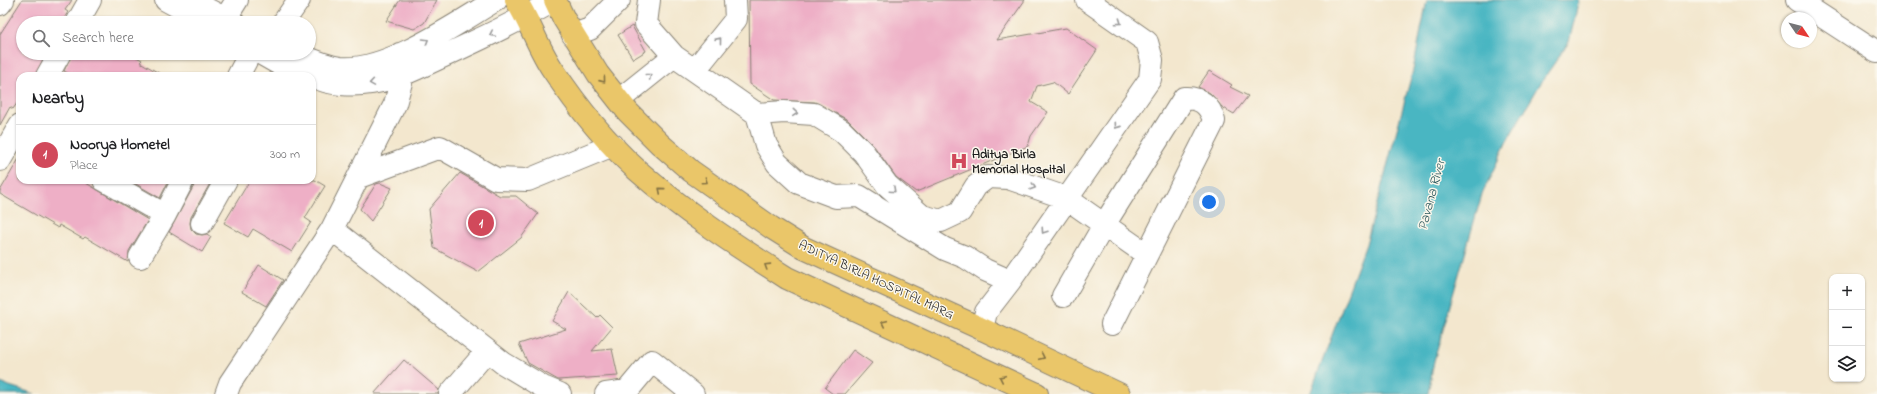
<!DOCTYPE html>
<meta charset="utf-8">
<style>
body{margin:0;font-family:"Indie Flower",sans-serif;background:#f6f6f6;color:#202124}
.controls{position:absolute;right:12px;bottom:12px;display:grid;overflow:hidden;border-radius:8px;box-shadow:0 1px 3px #0004}
.controls button{width:36px;height:36px;display:grid;place-items:center;padding:0;border:0;border-bottom:1px solid #e0e0e0;background:#fff;color:#202124;font:20px sans-serif}
.compass{position:absolute;left:1781px;top:12px;width:36px;height:36px;border-radius:50%;background:#fff;box-shadow:0 1px 3px #0004;rotate:125deg}
.you{position:absolute;left:1209px;top:202px;width:14px;height:14px;margin:-10px;border:3px solid #fff;border-radius:50%;background:#1a73e8;box-shadow:0 0 0 6px #1a73e833}
.badge{display:grid;place-items:center;width:26px;height:26px;border-radius:50%;background:#d1495b;color:#fff;font-size:13px;font-weight:700}
.pin{position:absolute;translate:-50% -50%;border:2px solid #fff;box-shadow:0 1px 4px #0006}
.list{margin:0;padding:0;list-style:none}
h2{display:flex;justify-content:space-between;align-items:center;height:52px;margin:0;padding:0 16px;font-size:17px}
h2 small{font-size:13px;font-weight:400;color:#757577}
.list li{display:grid;grid-template-columns:26px 1fr auto;gap:12px;align-items:center;box-sizing:border-box;height:60px;padding:0 16px;border-top:1px solid #e0e0e0}
.list b{display:block;font-size:15px;white-space:nowrap}
.list p{margin:0;font-size:13px;white-space:nowrap;color:#757577}
.list em{font-size:13px;font-style:normal;color:#757577}
.icon{flex:none;width:22px;height:22px;fill:none;stroke:currentColor;stroke-width:2;stroke-linecap:round;stroke-linejoin:round}
.map{position:relative;flex:none;width:1877px;height:394px;overflow:hidden}
.search{position:absolute;background:#fff;box-shadow:0 1px 3px #0004;left:16px;top:16px;width:300px;height:44px;display:flex;align-items:center;gap:10px;box-sizing:border-box;padding:0 14px;border-radius:22px;color:#757577;font-size:15px}
.panel{position:absolute;background:#fff;box-shadow:0 1px 3px #0004;left:16px;top:72px;width:300px;height:112px;border-radius:12px}
.map>svg:first-child{display:block}
.water{fill:#48b6c2;stroke:#32696f}
.building{fill:#eeafc6}
.lines{fill:none;stroke-linecap:round;stroke-linejoin:round}
.minor-casing{stroke:#888275;stroke-width:24}
.major-casing{stroke:#888275;stroke-width:24}
.minor{stroke:#fff;stroke-width:22}
.major{stroke:#eac669;stroke-width:22}
.oneway{stroke:#999}
.oneway2{stroke:#837142}
.labels{text-anchor:middle;dominant-baseline:central;stroke-width:3;stroke-linejoin:round;paint-order:stroke}
.poi-label{font-size:13px;font-weight:bold;fill:#1c1c1c;stroke:#fbf7ec;text-anchor:start}
.street-label{font-size:13px;fill:#1c1c1c;stroke:#fbf7ec}
.water-label{font-size:14px;font-style:italic;fill:#2e5a5e;stroke:#fbf7ec}
</style>
<div class="map">
<svg width="1877" height="394" viewBox="0 0 1877 394">
<rect width="100%" height="100%" fill="#fbf7ec"/>
<filter id="ink" filterUnits="userSpaceOnUse"><feTurbulence type="fractalNoise" baseFrequency=".025" numOctaves="2"/><feDisplacementMap in="SourceGraphic" scale="8" xChannelSelector="R" yChannelSelector="G"/><feConvolveMatrix kernelMatrix="1 2 1 2 8 2 1 2 1" color-interpolation-filters="sRGB"/></filter>
<filter id="wash" filterUnits="userSpaceOnUse"><feTurbulence type="fractalNoise" baseFrequency=".012" numOctaves="4" result="noise"/><feDisplacementMap in="SourceGraphic" scale="16" xChannelSelector="R" yChannelSelector="G"/><feGaussianBlur stdDeviation="0.9" result="paint"/><feColorMatrix in="noise" values="0 0 0 0 0 0 0 0 0 0 0 0 0 0 0 0 0 1.4 0 .05"/><feComposite in="paint" operator="in"/></filter>
<g filter="url(#wash)">
<rect width="100%" height="100%" fill="#f3e7ce"/>
<path class="water" d="M1427,0H1579L1569,42L1542,81L1508,139L1482,194L1434,361L1428,394H1310L1366,244L1413,70Z
M0,383L35,394H0Z"/>
<g id="blocks">
<path class="building" d="M22,0H72L65,10L68,12L61,23H23V53H46L35,76H20V99L13,109L10,107L0,125V34Z
M400,0H437L424,23L414,29L386,21Z
M749,0H1025L997,40L1066,28L1097,50L1068,94L1053,82L1037,86L1031,102L1048,112L1031,136L1028,146L916,192L896,177L874,146L848,120L815,102L774,100L750,84Z
M632,26L646,51L633,59L618,35Z
M72,53H129L142,60L140,62L164,76H73L64,71Z
M1209,71L1232,85L1230,87L1248,96L1234,114L1222,107L1210,93L1198,87Z
M20,157V180H81L148,220L129,251L128,262L85,237L83,239L59,225L58,228L0,194V191Z
M460,173L500,196H516L538,214L521,238L478,272L434,248L429,209Z
M129,180H164L168,182L160,198Z
M197,180H212L191,217L190,223L191,229L196,234L202,235L207,234L211,237L202,252L169,232Z
M250,180H315L325,186L305,218L311,222L292,252L253,229L248,237L224,223Z
M380,183L392,188L371,221L360,209L376,184Z
M259,265L283,280L266,306L242,292Z
M569,292L597,318L600,315L612,327L592,351L612,349L618,376L558,380L528,363L519,344L566,329L552,321Z
M853,350L872,363L845,394H833L825,388Z
M404,360L439,390L438,394H374Z"/>
</g>
</g>
<g filter="url(#ink)">
<use href="#blocks" fill-opacity="0" stroke="#888275" stroke-width="1"/>
<g class="lines">
<g class="minor-casing">
<path id="minor" d="M166,0L201,19
M189,0L234,23
M649,0L646,24L674,56
M1797,0L1877,52
M0,4L3,0
M225,19L237,0
M77,23L90,0
M283,23L299,0
M573,35L590,29L619,0
M260,53L288,69L311,76
M296,53C310,59 325,66 340,68C386,73 457,23 496,0
M695,70L736,19L735,0
M47,76L60,53
M238,76L250,53
M312,76C329,85 353,86 372,83C398,79 422,66 446,55C483,38 519,21 555,0
M619,100L674,56L757,114L784,112L814,114L842,131L864,153L887,185L922,216L941,221L960,212L976,186L988,177L1008,178L1066,198L1146,254
M757,114L766,145L777,163L799,183L836,197L859,196L945,249L965,257L985,270L1010,281
M0,160L20,125
M359,177L440,147L496,179L528,180L613,145
M104,180L165,215
M202,223L226,180
M332,229L503,363L543,387L560,394
M140,257L165,215L183,180
M1063,296L1104,225L1184,98C1200,97 1210,105 1214,121L1112,324
M982,329L986,312L1010,281L1150,79L1152,60L1147,42L1087,0
M226,394L230,383L332,229L395,104L403,75L400,54
M450,394L487,351
M606,394L627,391L652,361L693,394"/>
</g>
<g class="major-casing">
<path id="major" d="M516,0C530,22 538,48 553,70C577,106 605,141 637,170C683,211 735,245 787,278L1037,394
M555,0L564,19L598,74L628,112L660,144L691,171L772,228L804,248L982,329L1119,394"/>
</g>
<use href="#minor" class="minor"/>
<use href="#major" class="major"/>
</g>
<defs><path id="oneway-chevron" d="M-2-3.5L2.5 0L-2 3.5" fill="none" stroke-width="1.6" stroke-linecap="round" stroke-linejoin="round"/></defs>
<g class="oneway">
<use href="#oneway-chevron" transform="translate(1119 22) rotate(34)"/>
<use href="#oneway-chevron" transform="translate(492 34) rotate(154)"/>
<use href="#oneway-chevron" transform="translate(719 40) rotate(-51)"/>
<use href="#oneway-chevron" transform="translate(426 41) rotate(-31)"/>
<use href="#oneway-chevron" transform="translate(649 76) rotate(-38)"/>
<use href="#oneway-chevron" transform="translate(372 83) rotate(171)"/>
<use href="#oneway-chevron" transform="translate(795 113) rotate(5)"/>
<use href="#oneway-chevron" transform="translate(1117 126) rotate(125)"/>
<use href="#oneway-chevron" transform="translate(1033 187) rotate(19)"/>
<use href="#oneway-chevron" transform="translate(893 190) rotate(43)"/>
<use href="#oneway-chevron" transform="translate(1044 231) rotate(124)"/>
</g>
<g class="oneway2">
<use href="#oneway-chevron" transform="translate(603 80) rotate(51)"/>
<use href="#oneway-chevron" transform="translate(705 181) rotate(35)"/>
<use href="#oneway-chevron" transform="translate(661 190) rotate(-140)"/>
<use href="#oneway-chevron" transform="translate(767 266) rotate(-148)"/>
<use href="#oneway-chevron" transform="translate(884 323) rotate(-155)"/>
<use href="#oneway-chevron" transform="translate(1042 357) rotate(25)"/>
<use href="#oneway-chevron" transform="translate(1002 378) rotate(-155)"/>
</g>
</g>
<defs>
<g id="hospital-bare" transform="scale(1.38)"><path d="M-5-5h3v3.5h4V-5h3V5h-3V1.5h-4V5h-3Z" fill="#d1495b" stroke="#fbf7ec" stroke-width="2.5" paint-order="stroke"/></g>
</defs>
<g fill-rule="evenodd">
<use href="#hospital-bare" x="959" y="161"/>
</g>
<g class="labels">
<g class="poi-label">
<text x="972" y="154">Aditya Birla<tspan x="972" dy="15">Memorial Hospital</tspan></text>
</g>
<g class="street-label">
<text transform="translate(876 280) rotate(25)">ADITYA BIRLA HOSPITAL MARG</text>
</g>
<g class="water-label">
<text transform="translate(1432 195) rotate(-75)">Pavana River</text>
</g>
</g>
</svg>
<div class="controls">
<button>+</button>
<button>−</button>
<button><svg class="icon" aria-label="layers" viewBox="0 0 24 24"><path d="M12 4l9 5-9 5-9-5zM3 14l9 5 9-5"/></svg></button>
</div>
<svg class="compass" viewBox="-18 -18 36 36"><path d="M0-13l5 13h-10z" fill="#e53935"/><path d="M0 13l5-13h-10z" fill="#757577"/></svg>
<div class="you"></div>
<div class="pin badge" style="left:481px;top:223px">1</div>
<div class="search"><svg class="icon" aria-label="search" viewBox="0 0 24 24"><circle cx="10" cy="10" r="6"/><path d="M15 15l6 6"/></svg>Search here</div>
<section class="panel">
<h2>Nearby<small></small></h2>
<ul class="list">
<li><span class="badge">1</span><div><b>Noorya Hometel</b><p>Place</p></div><em>300 m</em></li>
</ul>
</section>
</div>
